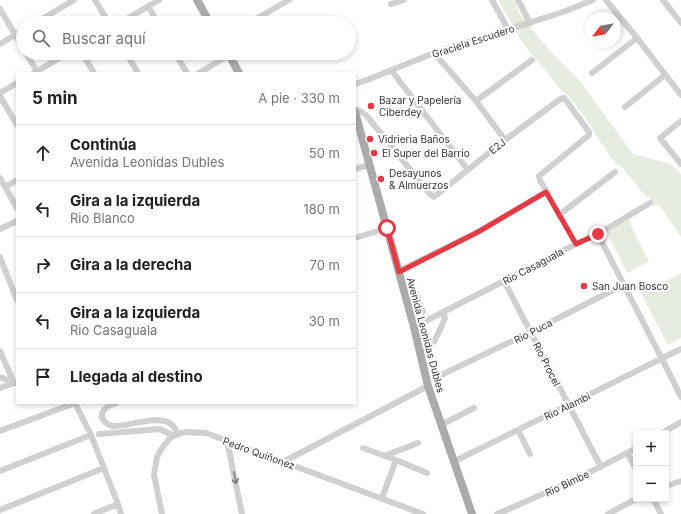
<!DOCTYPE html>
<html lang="es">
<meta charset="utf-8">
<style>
body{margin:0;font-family:Inter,sans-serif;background:#f2f2f2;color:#202124}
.controls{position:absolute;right:12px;bottom:12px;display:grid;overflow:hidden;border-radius:0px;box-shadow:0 2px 6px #0003}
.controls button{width:36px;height:36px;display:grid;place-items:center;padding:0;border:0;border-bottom:1px solid #e0e0e0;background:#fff;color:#202124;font:20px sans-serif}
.compass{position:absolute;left:585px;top:12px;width:36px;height:36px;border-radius:50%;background:#fff;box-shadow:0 2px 6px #0003;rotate:239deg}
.stop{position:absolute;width:12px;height:12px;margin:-9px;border:3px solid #e63946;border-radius:50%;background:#fff}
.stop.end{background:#e63946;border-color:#fff;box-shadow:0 1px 4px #0008}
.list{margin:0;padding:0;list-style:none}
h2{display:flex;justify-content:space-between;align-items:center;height:52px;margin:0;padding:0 16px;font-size:17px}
h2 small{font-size:13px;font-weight:400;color:#757577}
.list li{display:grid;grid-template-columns:26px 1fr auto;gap:12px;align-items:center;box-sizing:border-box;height:56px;padding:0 16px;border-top:1px solid #e0e0e0}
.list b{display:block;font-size:15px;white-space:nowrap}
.list p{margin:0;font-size:13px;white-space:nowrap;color:#757577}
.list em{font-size:13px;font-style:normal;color:#757577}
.icon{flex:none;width:22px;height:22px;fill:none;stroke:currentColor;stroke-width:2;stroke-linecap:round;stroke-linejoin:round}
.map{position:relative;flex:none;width:681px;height:514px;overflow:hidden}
.search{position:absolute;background:#fff;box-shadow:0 2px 6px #0003;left:16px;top:16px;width:340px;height:44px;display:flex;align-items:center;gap:10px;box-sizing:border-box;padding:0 14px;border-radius:22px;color:#757577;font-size:15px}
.panel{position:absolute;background:#fff;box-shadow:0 2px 6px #0003;left:16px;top:72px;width:340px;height:332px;border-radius:0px}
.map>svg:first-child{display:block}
.green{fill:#e6ecdf}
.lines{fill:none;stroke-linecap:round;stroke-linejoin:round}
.minor{stroke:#d0d0d0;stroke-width:6}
.major{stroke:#ababab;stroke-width:8}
.oneway{stroke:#7a7a7a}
.route{stroke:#e63946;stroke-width:5}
.poi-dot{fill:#e63946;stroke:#fff;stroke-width:1.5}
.labels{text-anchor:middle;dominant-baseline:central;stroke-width:4;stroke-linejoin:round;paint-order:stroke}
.street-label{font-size:10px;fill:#333;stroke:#fff}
.poi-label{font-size:10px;fill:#333;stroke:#fff;text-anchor:start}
</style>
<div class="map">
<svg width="681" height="514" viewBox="0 0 681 514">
<rect width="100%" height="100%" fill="#fff"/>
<path class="green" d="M498,0H514L520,15L550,51L579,80L633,154L671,164L681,174V237L659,205L653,206L650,198L644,195L623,168L616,164L597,137L591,126L570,98L561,90L522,42Z
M628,219L649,262L627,273L606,230Z
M681,273V338L668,345L641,293Z"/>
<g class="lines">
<path class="minor" d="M95,0L109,23
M492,0L508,29
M518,0L530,23
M606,0L637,38L681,95
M663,0L681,23
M391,4L404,0
M148,6L158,23
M0,9L23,48
M35,23L74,0
M120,23L159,0
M249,23L289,0
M0,44L23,30
M26,53L38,73
M82,53L94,73
M126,53L138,73
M175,53L187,73
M434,53L476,101L505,140
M391,70L468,170
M34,73L68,53
M199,73L229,55
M592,73L637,38
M355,84L367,80L434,53L563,12L593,0
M0,93L17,83
M0,96L17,125
M476,101L532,60
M625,107L665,75
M355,109L360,111L366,115L430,194L434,197L505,140L559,100L563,98L565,99L589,132V135L539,176L540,180L576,244
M681,121L660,138L681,164
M355,169L369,165
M0,178L17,208
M5,187L17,180
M559,215L615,172
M0,229L17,221
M598,234C625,288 654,342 681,397
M355,238L387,228
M0,257L17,300
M399,271L478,232L546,192
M504,281L601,467
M413,286L418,299
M407,302L418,299L423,312
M414,327L504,281L576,244L598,234L650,203
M0,351L14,383
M420,353C436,345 438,333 445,318L444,315L442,313
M441,375L531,332L623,285
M0,377L15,383
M0,388L14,383
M75,403L91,435L118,504L121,514
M116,403C108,405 96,413 105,422C107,424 110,426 113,426C128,427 158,414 171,424C174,426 176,430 178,434
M441,425L474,408
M518,430L530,454
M0,431L75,403
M662,433L681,422
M99,434L160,429L174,436
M227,441L242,514
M363,448L396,460L382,498
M627,453L636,469
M384,456L418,443
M396,460L427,473
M283,462L428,386
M453,462L681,349
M0,471L91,435
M666,486L681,481
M653,499L661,514
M0,510L104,468
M94,514L118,504
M162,514L154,475L157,457L162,448L170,438L174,436L184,432L206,433L423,514
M497,514C544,494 591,473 636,448
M608,514L636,499"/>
<path class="major" d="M197,0L210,23
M228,53L239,73
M355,112L414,327L428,386L472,514"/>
</g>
<defs><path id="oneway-shaft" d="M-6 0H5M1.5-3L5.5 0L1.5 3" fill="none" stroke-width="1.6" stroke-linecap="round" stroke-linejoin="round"/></defs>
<use class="oneway" href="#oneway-shaft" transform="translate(235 478) rotate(79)"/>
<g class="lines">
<path class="route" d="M387,228L399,272L478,232L546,192L576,244L598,234"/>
</g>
<g class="poi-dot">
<circle cx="371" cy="106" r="4"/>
<circle cx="370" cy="139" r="4"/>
<circle cx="374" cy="153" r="4"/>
<circle cx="381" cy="179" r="4"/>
<circle cx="584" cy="286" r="4"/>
</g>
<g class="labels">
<g class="street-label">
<text transform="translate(473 41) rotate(-18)">Graciela Escudero</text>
<text transform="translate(497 146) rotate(-38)">E2J</text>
<text transform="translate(533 266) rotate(-28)">Rio Casaguala</text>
<text transform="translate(533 331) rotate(-27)">Rio Puca</text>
<text transform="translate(426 335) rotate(75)">Avenida Leonidas Dubles</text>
<text transform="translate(547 364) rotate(63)">Rio Procel</text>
<text transform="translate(567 406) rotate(-26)">Rio Alambi</text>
<text transform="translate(259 453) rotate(20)">Pedro Quiñonez</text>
<text transform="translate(567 483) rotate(-25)">Rio Bimbe</text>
</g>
<g class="poi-label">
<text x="379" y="100">Bazar y Papelería<tspan x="379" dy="12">Ciberdey</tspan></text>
<text x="378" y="139">Vidrieria Baños</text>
<text x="382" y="153">El Super del Barrio</text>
<text x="389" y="173">Desayunos<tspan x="389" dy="12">&amp; Almuerzos</tspan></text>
<text x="592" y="286">San Juan Bosco</text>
</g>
</g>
</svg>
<div class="controls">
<button>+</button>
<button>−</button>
</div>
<svg class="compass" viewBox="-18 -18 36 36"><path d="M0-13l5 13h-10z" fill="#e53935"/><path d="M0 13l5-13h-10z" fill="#757577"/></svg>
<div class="stop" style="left:387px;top:228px"></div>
<div class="stop end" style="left:598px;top:234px"></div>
<div class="search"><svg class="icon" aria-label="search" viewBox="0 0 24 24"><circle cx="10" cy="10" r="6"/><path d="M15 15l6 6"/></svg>Buscar aquí</div>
<section class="panel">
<h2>5 min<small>A pie · 330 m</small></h2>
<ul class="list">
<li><svg class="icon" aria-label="ahead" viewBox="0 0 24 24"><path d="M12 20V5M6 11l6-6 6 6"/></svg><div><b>Continúa</b><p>Avenida Leonidas Dubles</p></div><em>50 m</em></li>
<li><svg class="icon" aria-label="left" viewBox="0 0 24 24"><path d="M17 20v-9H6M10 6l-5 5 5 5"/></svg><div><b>Gira a la izquierda</b><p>Rio Blanco</p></div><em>180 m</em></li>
<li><svg class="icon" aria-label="right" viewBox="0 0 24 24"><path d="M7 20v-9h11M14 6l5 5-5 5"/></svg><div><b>Gira a la derecha</b></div><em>70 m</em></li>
<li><svg class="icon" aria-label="left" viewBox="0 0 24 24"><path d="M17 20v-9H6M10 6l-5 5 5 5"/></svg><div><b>Gira a la izquierda</b><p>Rio Casaguala</p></div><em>30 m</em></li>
<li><svg class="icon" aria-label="arrive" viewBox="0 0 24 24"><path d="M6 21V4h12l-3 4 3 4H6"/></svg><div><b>Llegada al destino</b></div></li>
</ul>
</section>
</div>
